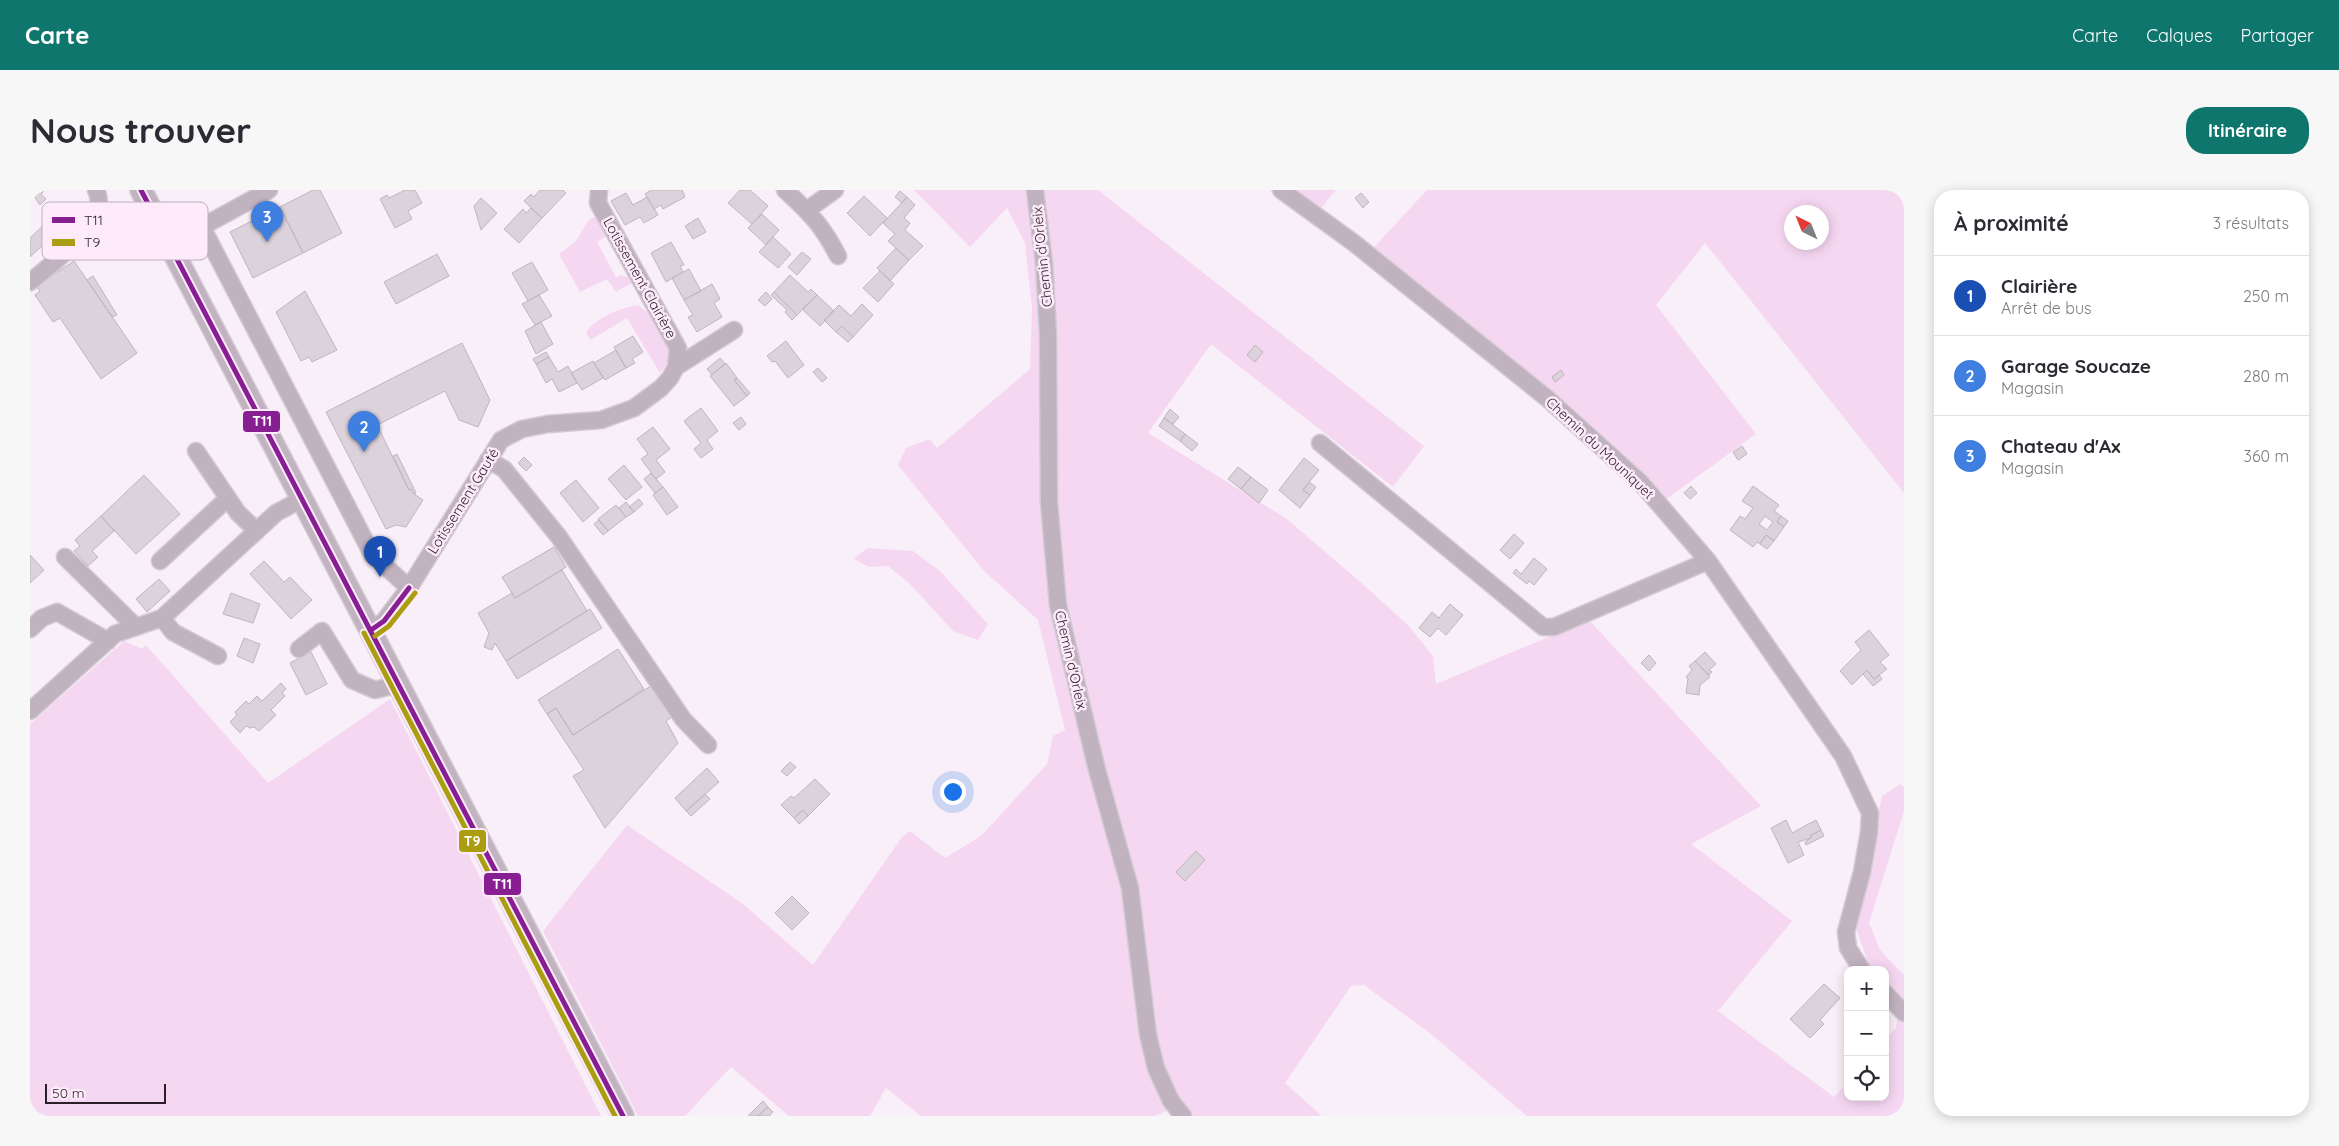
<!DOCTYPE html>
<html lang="fr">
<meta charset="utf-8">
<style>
body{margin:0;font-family:Quicksand,sans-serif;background:#f7f7f7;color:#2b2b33}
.controls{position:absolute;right:15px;bottom:15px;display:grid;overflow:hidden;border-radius:10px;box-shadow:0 2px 12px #0003}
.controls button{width:45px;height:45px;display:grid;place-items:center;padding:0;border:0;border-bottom:1px solid #e1e1e2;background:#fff;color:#2b2b33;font:25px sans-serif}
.compass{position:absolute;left:1754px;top:15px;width:45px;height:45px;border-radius:50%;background:#fff;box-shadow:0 2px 12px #0003;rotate:317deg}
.scale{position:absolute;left:15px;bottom:12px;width:121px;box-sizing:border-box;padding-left:5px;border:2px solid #2a1f29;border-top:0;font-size:14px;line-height:18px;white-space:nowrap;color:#2a1f29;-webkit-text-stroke:4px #fdebfb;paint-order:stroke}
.you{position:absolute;left:922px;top:601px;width:18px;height:18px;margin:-12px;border:4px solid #fff;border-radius:50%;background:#1a73e8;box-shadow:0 0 0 8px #1a73e833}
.badge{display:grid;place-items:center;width:32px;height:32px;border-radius:50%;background:#0f766e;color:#fff;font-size:16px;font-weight:700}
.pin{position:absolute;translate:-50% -41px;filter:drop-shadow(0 1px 2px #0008)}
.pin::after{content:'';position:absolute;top:26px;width:18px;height:15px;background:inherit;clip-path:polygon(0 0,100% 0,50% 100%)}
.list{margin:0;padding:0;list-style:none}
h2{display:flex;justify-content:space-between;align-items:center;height:65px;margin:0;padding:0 20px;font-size:21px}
h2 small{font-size:16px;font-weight:400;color:#7c7c81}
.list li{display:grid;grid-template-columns:32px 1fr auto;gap:15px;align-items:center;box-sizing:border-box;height:80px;padding:0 20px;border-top:1px solid #e1e1e2}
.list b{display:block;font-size:19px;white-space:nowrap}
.list p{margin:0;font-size:16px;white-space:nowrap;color:#7c7c81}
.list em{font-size:16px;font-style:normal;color:#7c7c81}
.icon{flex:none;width:28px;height:28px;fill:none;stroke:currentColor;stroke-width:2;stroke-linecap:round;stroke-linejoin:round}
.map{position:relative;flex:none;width:1874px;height:926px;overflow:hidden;border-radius:20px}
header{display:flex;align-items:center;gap:30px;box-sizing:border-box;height:70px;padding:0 25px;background:#0f766e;color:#fff}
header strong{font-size:24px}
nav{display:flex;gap:28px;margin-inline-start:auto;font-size:18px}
.intro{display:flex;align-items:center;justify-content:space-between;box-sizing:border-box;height:120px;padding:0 30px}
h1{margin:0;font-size:35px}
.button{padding:12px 22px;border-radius:20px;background:#0f766e;color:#fff;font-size:18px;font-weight:700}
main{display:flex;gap:30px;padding:0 30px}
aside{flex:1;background:#fff;border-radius:20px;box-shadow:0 2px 12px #0003}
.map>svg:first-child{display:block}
.green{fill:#f6d7f2;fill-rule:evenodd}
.building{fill:#dcd2db;stroke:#bfb5be;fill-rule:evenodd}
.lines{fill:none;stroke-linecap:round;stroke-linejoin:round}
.minor-casing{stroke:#d3cad2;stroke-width:19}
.major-casing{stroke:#d3cad2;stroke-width:24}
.minor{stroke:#c0b2bf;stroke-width:16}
.major{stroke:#c2b3c1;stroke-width:21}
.bus-1-casing{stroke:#fdebfb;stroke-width:9}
.bus-2-casing{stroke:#fdebfb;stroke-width:9}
.bus-1{stroke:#871e91;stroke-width:5}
.bus-2{stroke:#aa9e10;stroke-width:5}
.labels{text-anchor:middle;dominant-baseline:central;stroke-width:5;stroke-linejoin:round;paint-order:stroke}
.street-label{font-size:14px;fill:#2a1f29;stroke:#fdebfb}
.key{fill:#fdebfb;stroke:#beaebc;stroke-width:1}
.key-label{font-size:14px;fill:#2a1f29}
.line-badge{stroke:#fdebfb;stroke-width:2}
.badge-label{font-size:14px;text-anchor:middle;font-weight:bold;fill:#fff}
</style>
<header>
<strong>Carte</strong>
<nav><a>Carte</a><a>Calques</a><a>Partager</a></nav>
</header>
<div class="intro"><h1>Nous trouver</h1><a class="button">Itinéraire</a></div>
<main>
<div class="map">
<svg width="1874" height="926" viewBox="0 0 1874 926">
<rect width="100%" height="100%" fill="#f9eff8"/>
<path class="green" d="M884,0H1068L1394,256L1363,297L1181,154L1118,243L1257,329L1328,390L1378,435L1403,466L1406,494L1559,430L1731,616L1661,654L1762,731L1688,821L1804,907L1818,892V907H1855V850L1866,838L1869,814L1855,795V780H1843L1838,772L1824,733L1852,606L1870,594L1874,597V621L1839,733L1850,760L1874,785V926H1497L1401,844L1334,795L1321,796L1255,893L1291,925L1289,926H1142L1138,920L1125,926H891L856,898L840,926H759L701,877L655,926H608L513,741L597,635L713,714L783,775L872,647L880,641L915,668L951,646L1017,574L1023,546L1035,540L1008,430L953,380L868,275L876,258L900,249L907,258L1000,179L1002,119L995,53L977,18L940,57Z
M1239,0H1306L1280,31Z
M1397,0H1874V303L1675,53L1626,115L1726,244L1624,318L1548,241L1333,69ZM1762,22H1792V52H1762Z
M565,26L577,46L567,52L586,87L591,85L599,88L602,93L586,102L577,89L550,102L529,64L546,51L558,31Z
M608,115C618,120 641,152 639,165C639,171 634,178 630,183L597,128L560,150L556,142C567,127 590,118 608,115Z
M837,358L883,361L910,381L958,434L948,450L923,441L879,393L858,376L839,377L824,369Z
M94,451L112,459L116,455L238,593L360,509L571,926H0V534Z"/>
<path class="building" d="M0,0H15L11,4L16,9L10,15Z
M283,0H290L312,43L273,63L250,17Z
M375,0H385L392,13L378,21L382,29L365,38L350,9L357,5L359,8Z
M510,0H533L536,3L512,28L494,11L501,4L504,7Z
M621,0H652L655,7L633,19L631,15L624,19L615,4Z
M710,0H720L738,16L722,34L698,13Z
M870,1L877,7L872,13L865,7Z
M596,3L603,15L617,7L628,25L614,33L610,27L595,35L581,11Z
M1331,3L1339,12L1333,18L1325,8Z
M834,6L857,28L840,46L817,23Z
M877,7L885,15L874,28L880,33L875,40L893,56L879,70L858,51L865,44L853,33Z
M451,8L467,23L451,40L444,16Z
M250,17L273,63L223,88L200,42Z
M501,18L512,28L489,53L474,39L493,19L496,23Z
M732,24L749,40L736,55L718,38Z
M668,28L676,42L663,49L655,36Z
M16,33L26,43L0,67V48Z
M743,47L761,64L748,78L729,62Z
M641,52L654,75L650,76L653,82L636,92L621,63Z
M866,58L879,70L860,91L847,78Z
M772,62L781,69L767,85L758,77Z
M407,64L419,86L366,114L354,92Z
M44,71L107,163L71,189L30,128L23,132L5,105L10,101L6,96Z
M502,72L518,100L498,111L482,83Z
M659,79L671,101L654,110L642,88Z
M850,81L864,94L848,112L833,98Z
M760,85L778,102L781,99L787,105L767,125L744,102Z
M63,86L87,125L82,127L57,90Z
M682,94L690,109L684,113L692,127L667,142L658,127L663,125L654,110Z
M275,101L307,160L282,172L279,167L271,171L246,122Z
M736,102L742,109L735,116L728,110Z
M744,102L767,125L762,130L755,122L757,120L741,105Z
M509,105L522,126L505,135L492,114Z
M787,105L804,121L790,136L772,119Z
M832,114L843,125L823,147L812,136L806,142L794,130L809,115L821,126Z
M511,132L523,154L506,164L495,141Z
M812,136L823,147L818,152L806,142Z
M603,146L613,162L602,169L605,173L596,178L584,157Z
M756,151L774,175L758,188L745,171L742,172L737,166Z
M432,153L460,210L448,237L429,230L415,201L347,235L379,300L381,299L384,304L393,310L376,337L366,335L356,339L296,222Z
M1225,155L1233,162L1225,172L1217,165Z
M586,160L596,178L575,190L564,173Z
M516,162L519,167L506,174L503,169Z
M519,167L528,182L538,176L547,193L529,202L522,189L516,193L506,174Z
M690,168L695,174L682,185L677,179Z
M563,171L573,188L552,200L541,183Z
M696,173L707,188L704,190L717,206L704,216L680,186Z
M788,178L797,188L792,192L783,182Z
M1531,180L1534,185L1525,192L1522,187Z
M707,188L720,203L717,206L704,190Z
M671,218L688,241L677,250L683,259L671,268L664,259L671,253L654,231Z
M1140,219L1149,227L1143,234L1134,228Z
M711,227L716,234L709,240L703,233Z
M1134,228L1155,244L1150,251L1129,236Z
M623,237L640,259L626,270L635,282L626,289L611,269L618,264L607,249Z
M1155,244L1168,254L1162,261L1150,251Z
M1712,256L1717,264L1708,270L1703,262Z
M367,264L386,303L384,304L381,299L379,300L363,266Z
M494,267L502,275L496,281L488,273Z
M1274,268L1289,280L1273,300L1280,305L1270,318L1249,300Z
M594,275L612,297L596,310L578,289Z
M1208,277L1221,287L1211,299L1198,289Z
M621,283L633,297L625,303L614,289Z
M114,285L150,324L106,364L71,326Z
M1221,287L1238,300L1229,313L1211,299Z
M546,290L569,318L553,332L530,303Z
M1279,292L1286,297L1280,305L1273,300Z
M1661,296L1667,303L1660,309L1654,303Z
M1723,296L1749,315L1744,321L1751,326L1747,332L1754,337L1744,351L1736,345L1730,354L1727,352L1723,357L1700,340L1710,326L1715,329L1723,318L1712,311ZM1735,326L1743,332L1737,340L1729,334Z
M633,297L648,317L637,325L623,305Z
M609,309L613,314L604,322L599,317Z
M596,312L604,322L596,327L589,318Z
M586,315L596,327L578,341L568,329Z
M71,326L84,341L62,361L68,367L58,376L44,361L50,356L45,350Z
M1751,326L1758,331L1754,337L1747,332Z
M569,330L578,341L573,345L564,334Z
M1484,344L1494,353L1480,369L1470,360Z
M1736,345L1744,351L1737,359L1730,354Z
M524,357L536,377L485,408L472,387Z
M0,365L14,380L0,393Z
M1504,368L1517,379L1504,395L1499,391L1497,394L1483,383L1486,379L1491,384Z
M234,371L254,392L260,387L282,410L261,429L220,384Z
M532,380L557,421L476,471L465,453L462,460L454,457L459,443L448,423L482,403L485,408Z
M129,389L140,401L117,422L106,409Z
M201,403L230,414L223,433L193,424Z
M1420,414L1433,425L1416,445L1408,438L1400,447L1389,438L1402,422L1409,428Z
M560,419L572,438L487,489L476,471Z
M1839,440L1859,465L1850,472L1857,479L1844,489L1837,480L1822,495L1810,481L1831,460L1825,452Z
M214,448L230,454L223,473L207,466Z
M588,459L614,499L543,545L526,518L517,524L508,510Z
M281,462L297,494L276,505L260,473Z
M1675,462L1686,474L1679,480L1682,482L1679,485L1665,471Z
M1619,465L1626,473L1619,481L1611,473Z
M1665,471L1680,487L1670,495L1669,505L1656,503L1658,489L1656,487L1662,480L1659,476Z
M1837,480L1844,489L1849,485L1852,489L1843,496L1833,484Z
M251,493L256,499L252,503L255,506L241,520L246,525L229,541L224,537L220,538L216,536L210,543L200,532L207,525L205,522L216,511L219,514L227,506L232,511Z
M624,494L642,527L636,531L648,553L575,638L543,586L554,580L517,524L526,518L543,545Z
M760,572L766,577L757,586L751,581Z
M677,578L689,592L656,621L645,608Z
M785,589L800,604L778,626L773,620L764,628L751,615L761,606L764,608Z
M675,604L680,609L661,626L656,621Z
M773,620L778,626L769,634L764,628Z
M1756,630L1762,643L1786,630L1791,640L1780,646L1781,648L1768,652L1774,665L1758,673L1741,638Z
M1791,640L1794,646L1776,655L1775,652L1781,648L1780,646Z
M1166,661L1175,670L1155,691L1146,682Z
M762,706L779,723L762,740L745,723Z
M1794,794L1810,808L1790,830L1794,834L1780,848L1760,829Z
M733,911L738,917L728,926H718Z
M738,917L743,922L739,926H728Z"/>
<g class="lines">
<g class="minor-casing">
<path id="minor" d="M569,0L568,13L648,158L646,177
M755,0C780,23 792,35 808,66
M1005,0L1014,73L1018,143L1019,312L1028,415L1066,576L1100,698L1118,845L1126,878L1141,911L1153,926
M1251,0L1324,53L1518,209L1610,292L1678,371L1813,566L1840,623L1839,642L1832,682L1816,742L1818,758L1832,780
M777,20L805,0
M172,37L342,364L379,398
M139,55L239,0
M0,92C21,74 82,32 66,0
M1290,253L1513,437H1524L1678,371
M166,261L208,323L227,341
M458,270L474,279L529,347L653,529L678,555
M35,367L106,437
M130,371L198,308
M132,428L143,442L188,466
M0,439L12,428L27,422L78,451
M341,440L354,431L379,398L471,250L492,239L518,234L571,230L604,218L631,198L640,188L646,177L704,140
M269,459L292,441L322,490L345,500L370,494
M0,521L85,444L132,428L246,323L272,309
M1855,803L1874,823"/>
</g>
<g class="major-casing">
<path id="major" d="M111,0L593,926"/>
</g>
<use href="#minor" class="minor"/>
<use href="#major" class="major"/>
<g class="bus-1-casing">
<path id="bus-1" d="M111,0L593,926
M341,440L354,431L379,398"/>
</g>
<g class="bus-2-casing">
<path id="bus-2" d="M334,443L585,926
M345,446L359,436L385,403"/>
</g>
<use href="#bus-1" class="bus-1"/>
<use href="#bus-2" class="bus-2"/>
</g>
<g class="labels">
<g class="street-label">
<text transform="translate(1012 67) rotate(-96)">Chemin d'Orleix</text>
<text transform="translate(610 88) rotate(61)">Lotissement Clairière</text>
<text transform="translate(1570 258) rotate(43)">Chemin du Mouniquet</text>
<text transform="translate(433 311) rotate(-58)">Lotissement Gauté</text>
<text transform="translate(1041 470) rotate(77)">Chemin d'Orleix</text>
</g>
</g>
<rect x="12" y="12" width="166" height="58" rx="8" class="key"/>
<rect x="22" y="27" width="23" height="6" fill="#871e91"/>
<rect x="22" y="49" width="23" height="7" fill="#aa9e10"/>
<g class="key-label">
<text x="54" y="35">T11</text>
<text x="54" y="57">T9</text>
</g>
<g class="line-badge">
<rect x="212" y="220" width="39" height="23" rx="5" fill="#871e91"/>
<rect x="428" y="639" width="29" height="24" rx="5" fill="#aa9e10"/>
<rect x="453" y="682" width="39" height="24" rx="5" fill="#871e91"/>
</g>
<g class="badge-label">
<text x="232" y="236">T11</text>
<text x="442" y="656">T9</text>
<text x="472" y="699">T11</text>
</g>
</svg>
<div class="controls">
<button>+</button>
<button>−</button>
<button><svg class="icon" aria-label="locate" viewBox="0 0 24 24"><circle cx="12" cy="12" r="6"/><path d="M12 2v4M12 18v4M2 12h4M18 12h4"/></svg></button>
</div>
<svg class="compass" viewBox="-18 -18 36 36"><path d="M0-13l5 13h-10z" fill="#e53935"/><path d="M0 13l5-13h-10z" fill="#7c7c81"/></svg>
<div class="scale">50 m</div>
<div class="you"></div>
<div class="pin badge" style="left:350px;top:387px;background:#1a4fb4">1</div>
<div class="pin badge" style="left:334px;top:262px;background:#3f7fe0">2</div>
<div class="pin badge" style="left:237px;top:52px;background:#3f7fe0">3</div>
</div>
<aside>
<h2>À proximité<small>3 résultats</small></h2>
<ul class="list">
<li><span class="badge" style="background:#1a4fb4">1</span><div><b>Clairière</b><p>Arrêt de bus</p></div><em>250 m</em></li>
<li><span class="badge" style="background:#3f7fe0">2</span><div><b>Garage Soucaze</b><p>Magasin</p></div><em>280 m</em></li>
<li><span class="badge" style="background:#3f7fe0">3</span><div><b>Chateau d'Ax</b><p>Magasin</p></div><em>360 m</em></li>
</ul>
</aside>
</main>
